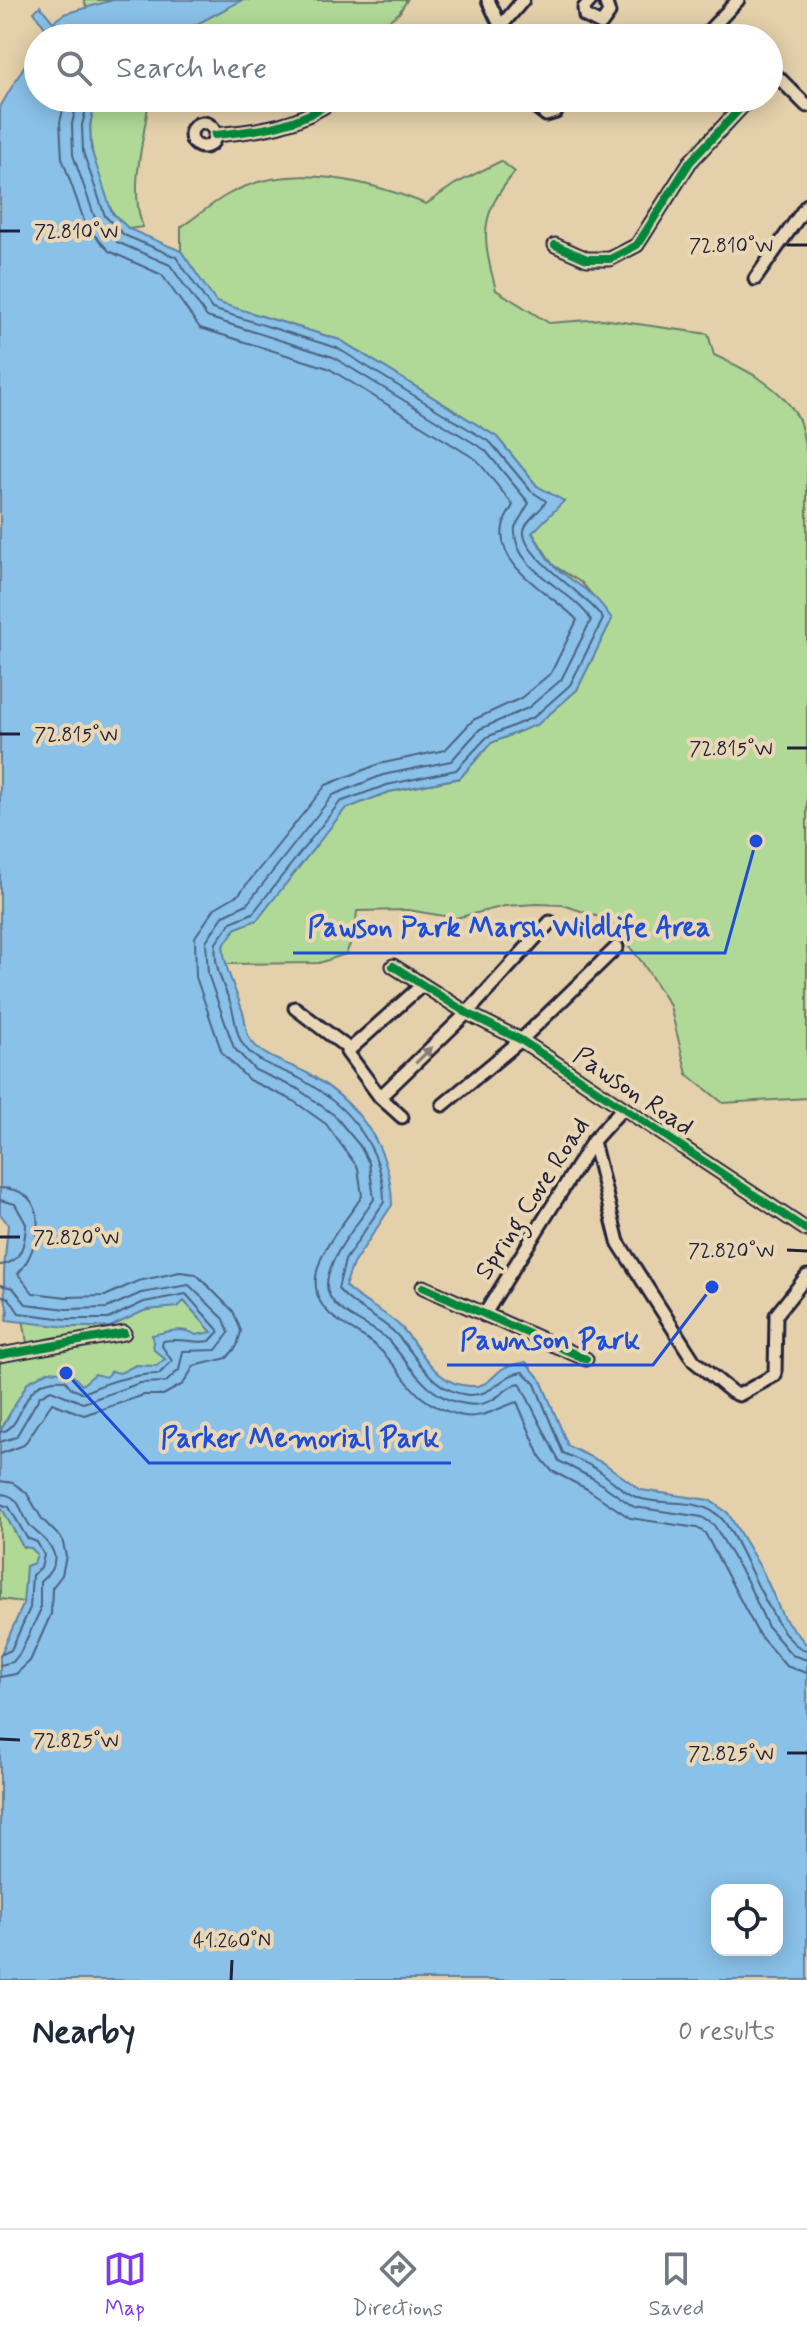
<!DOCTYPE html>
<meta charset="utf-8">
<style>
body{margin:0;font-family:Mynerve,sans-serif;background:#f6f6f7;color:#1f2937}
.controls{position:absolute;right:24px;bottom:24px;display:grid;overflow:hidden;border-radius:16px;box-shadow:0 4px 20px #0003}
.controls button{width:72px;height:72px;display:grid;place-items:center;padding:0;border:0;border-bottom:2px solid #e0e1e3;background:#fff;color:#1f2937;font:40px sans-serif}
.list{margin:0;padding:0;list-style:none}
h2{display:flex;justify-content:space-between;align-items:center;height:104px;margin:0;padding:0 32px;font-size:34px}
h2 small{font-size:26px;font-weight:400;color:#747a83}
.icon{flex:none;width:44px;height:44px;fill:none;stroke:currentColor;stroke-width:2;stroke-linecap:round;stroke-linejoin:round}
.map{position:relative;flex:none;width:807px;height:1980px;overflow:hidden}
.search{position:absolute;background:#fff;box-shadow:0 4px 20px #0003;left:24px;right:24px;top:24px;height:88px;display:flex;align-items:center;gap:20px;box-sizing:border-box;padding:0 28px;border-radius:44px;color:#747a83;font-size:30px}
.sheet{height:248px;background:#fff}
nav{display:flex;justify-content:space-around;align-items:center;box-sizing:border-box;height:112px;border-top:2px solid #e0e1e3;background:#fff;font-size:22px;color:#747a83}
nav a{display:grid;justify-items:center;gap:4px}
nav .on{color:#7c3aed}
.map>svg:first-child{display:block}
.green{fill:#b0d997;stroke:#697e69;stroke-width:2}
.water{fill:#8ac1e8;stroke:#6081a3;stroke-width:2;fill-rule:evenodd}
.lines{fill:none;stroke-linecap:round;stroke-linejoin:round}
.shore{stroke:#4c6280;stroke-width:2}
.minor-casing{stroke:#22223b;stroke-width:17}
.minor{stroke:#e9d7b5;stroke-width:11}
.cycleway-casing{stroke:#e9d7b5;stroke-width:13}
.cycleway{stroke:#00873e;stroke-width:8}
.oneway{fill:#867c78}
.ticks{fill:none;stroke:#22223b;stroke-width:3}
.labels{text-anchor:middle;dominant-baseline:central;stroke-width:8;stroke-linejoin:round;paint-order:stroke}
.street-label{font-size:26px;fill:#22223b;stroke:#e9d7b5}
.ticks-label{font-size:20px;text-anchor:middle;fill:#22223b;stroke:#e9d7b5;stroke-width:8;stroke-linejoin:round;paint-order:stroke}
.leader{fill:none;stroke:#1d4ed8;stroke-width:3}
.callout-dot{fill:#1d4ed8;stroke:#e9d7b5;stroke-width:3}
.callout-label{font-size:28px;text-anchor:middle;font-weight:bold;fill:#1d4ed8;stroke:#e9d7b5;stroke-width:8;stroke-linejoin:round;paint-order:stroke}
</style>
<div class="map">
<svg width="807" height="1980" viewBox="0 0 807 1980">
<rect width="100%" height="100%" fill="#e4d0ab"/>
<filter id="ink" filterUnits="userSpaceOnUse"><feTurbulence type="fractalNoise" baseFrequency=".0125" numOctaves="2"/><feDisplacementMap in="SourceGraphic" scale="16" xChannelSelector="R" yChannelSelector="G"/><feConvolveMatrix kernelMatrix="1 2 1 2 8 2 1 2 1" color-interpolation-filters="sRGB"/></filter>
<g filter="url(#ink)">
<path class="green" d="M84,0H407L399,13L364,38H97Z
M102,98H149C145,138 128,188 143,227L129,229C123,223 116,218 112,211C98,188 77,117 102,98Z
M501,161L515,172C478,216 482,237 496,290L549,323L602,319L708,334L714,355C745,369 781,386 798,418C803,428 804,444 807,455V1098L723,1103L687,1074L670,1006L642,962L608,920L563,905L537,904L505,906L456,918L408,910L357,911L355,932L346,954L319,963L225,964L223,946L236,928L257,920L345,809L389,792L460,778L491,743L538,724L577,690L612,619L582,583L553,565L532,532L563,501L537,486L497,437L340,340L215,302L181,251V227C196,217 211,204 227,195C287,161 366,180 426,204L455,184Z
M184,1301L213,1333L167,1366L0,1444V1361L61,1350L58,1337L27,1343L22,1312C50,1312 168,1316 184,1301Z
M0,1461L38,1550L31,1603L0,1599Z"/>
<path class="water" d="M113,0H242L171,38H41L46,29L34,12L40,6L53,22L64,14Z
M38,43V98H102L95,103L90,125L91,149L112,213L129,229L181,251L216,302L340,340L497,437L537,486L564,501L532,533C539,543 545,557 554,566C579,588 591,587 612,619L577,690L538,724L491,743L460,778L389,792L345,809L257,920L236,928L223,946C225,972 237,991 244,1016C246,1023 245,1033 250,1039C263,1059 287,1062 307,1073C358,1102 391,1146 392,1205L353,1264L345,1286C362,1303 384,1310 401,1327C421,1348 435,1386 470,1386C487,1387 491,1378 502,1369C508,1365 518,1364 526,1362L541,1380L568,1446L605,1464L641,1490L709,1500L728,1513L763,1572L783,1617L807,1645V1980H0V1656L23,1605L26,1566L34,1563L37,1554L31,1548L23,1547L0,1505V1431L28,1382L49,1371L70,1373L82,1385L95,1374L105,1377L112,1371L120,1373L136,1365L156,1366L165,1359L154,1350L152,1335C167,1332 183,1326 196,1335L212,1332L184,1301L178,1307L146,1310L110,1327H67L6,1320L8,1312C0,1281 6,1255 8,1224L0,1214V107ZM717,1890H777V1950H717Z"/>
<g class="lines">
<path class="shore" d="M66,98L60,122L62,158L86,226L109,251L162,275L200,328L328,368L477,460L513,505C510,512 504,518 503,527C495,569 556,596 577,620L551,673L521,698L473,720L445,750L379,764L326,785L239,894L215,908L195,937L196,977L222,1053L249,1080L292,1100L326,1124L358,1168L362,1196C346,1222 312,1255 316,1288C319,1319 357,1329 376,1346C410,1376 406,1400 459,1415C481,1421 499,1407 517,1402L541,1458L552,1471L587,1489L630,1518L697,1528L705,1533L759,1635L786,1666L807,1673
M78,98L72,124L73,155L96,221L117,242L170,265L207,317L333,357L485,450L529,503L515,527C511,571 573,589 591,620L561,680L528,708L480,729L451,761L383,775L333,795L247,904L224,915L206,941L208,974L234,1048L255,1070L298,1089L334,1115L360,1146L369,1163L374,1199C359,1224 329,1254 327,1284C326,1313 373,1324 388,1340C412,1366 426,1399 466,1404C496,1409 505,1384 520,1383L559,1461L594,1479L634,1507L702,1517L714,1525L747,1581L768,1627L792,1655L807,1660
M89,98L82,125L83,152L105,216L124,235L176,257L212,309L337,348L491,443L531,491L546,501C542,511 525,520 524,531C521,557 589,595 603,619L570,685L534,717L487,737L456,770L387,785L340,802L253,913L231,922L216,943C213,964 222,982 230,1002C235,1014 235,1032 242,1043C256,1065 282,1068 304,1081C349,1107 384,1148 384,1202L345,1260L338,1289C354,1308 375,1315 393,1331C417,1354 429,1391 468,1395C493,1397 501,1374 523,1372L535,1384L563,1453C576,1459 590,1464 601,1472C613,1481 622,1491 636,1497C663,1508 702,1495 723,1520C744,1545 777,1647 807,1650
M0,1188C53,1189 41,1247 18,1274L33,1293L67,1297L105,1296L138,1281L180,1272L196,1274L233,1311L241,1331L237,1346L227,1358L194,1366L183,1384L163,1395H144L84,1415L52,1403L24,1445L0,1454
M0,1200L15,1204L26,1224C25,1243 22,1263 0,1265
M0,1285L13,1288L26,1304L67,1309L107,1308L141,1293L189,1285L224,1319L229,1333L216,1350L183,1351L179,1370L166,1382L140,1383L83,1403L51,1390L40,1396L16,1437L0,1442
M0,1295L9,1298L19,1313L66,1319H108L144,1302L186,1294L219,1331L210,1341C193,1344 181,1337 163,1341L162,1346L172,1361L159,1374C131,1374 107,1382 83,1393L72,1389L65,1380C17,1375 27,1429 0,1432
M0,1481L13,1483L26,1492L42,1519L62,1539L66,1556L62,1575L52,1588L51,1614L30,1661L16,1674L0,1677
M0,1494C24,1495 19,1517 34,1530C53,1546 66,1560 40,1582V1611L20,1653L13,1662L0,1665
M0,1504L9,1507L27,1538L37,1542L44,1555L41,1568L32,1575L30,1608L11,1650L0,1655"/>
<g class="minor-casing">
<path id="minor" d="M488,0L506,38
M591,0L584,8L585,16L601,24L609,13L605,0
M716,27L730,38
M491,38L523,0
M702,38L738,0
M769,68L807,106
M537,98V108L546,115L556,112L560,98
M191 135a12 12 0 1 1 24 0a12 12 0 1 1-24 0Z
M215,135C258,131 300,126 336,98
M555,245L587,259H610L637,245L690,162L750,98
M755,279L807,205
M393,966L467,1013L521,1040L807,1230
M295,1008L349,1049
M380,1097L467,1013L550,922
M443,1105L521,1040L617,947
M402,1117L380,1097L347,1052L421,986
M593,1141L618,1242L694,1361L732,1392L739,1395L775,1375L776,1315L807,1276
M423,1287L586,1359
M484,1315L593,1141L621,1110
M0,1355L124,1333"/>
</g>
<use href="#minor" class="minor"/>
<g class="cycleway-casing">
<path id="cycleway" d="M215,135C258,131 300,126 336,98
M555,245L587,259H610L637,245L690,162L750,98
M393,966L467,1013L521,1040L807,1230
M423,1287L586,1359
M0,1355L124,1333"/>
</g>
<use href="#cycleway" class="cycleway"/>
</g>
<defs><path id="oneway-solid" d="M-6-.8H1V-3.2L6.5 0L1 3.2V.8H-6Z" transform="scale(2)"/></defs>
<use class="oneway" href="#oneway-solid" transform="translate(424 1055) rotate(-44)"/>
</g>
<path class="ticks" d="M0,231H20M787,245H807M0,734H20M787,748H807M0,1237H20M787,1250L807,1251M0,1739L20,1740M787,1753H807M231,1980L232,1960"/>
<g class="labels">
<g class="street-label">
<text transform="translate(633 1092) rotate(34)">Pawson Road</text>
<text transform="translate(533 1199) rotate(-57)">Spring Cove Road</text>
</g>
</g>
<g class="ticks-label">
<text x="76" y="238">72.810°W</text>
<text x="731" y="252">72.810°W</text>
<text x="76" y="741">72.815°W</text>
<text x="731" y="755">72.815°W</text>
<text x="76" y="1244">72.820°W</text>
<text x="731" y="1257">72.820°W</text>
<text x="76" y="1747">72.825°W</text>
<text x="731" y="1760">72.825°W</text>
<text x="232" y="1947">41.260°N</text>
</g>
<path class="leader" d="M756 841L725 953H293M712 1287L653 1365H447M66 1373L149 1463H451"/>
<g class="callout-dot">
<circle cx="756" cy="841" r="8"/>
<circle cx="712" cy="1287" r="8"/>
<circle cx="66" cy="1373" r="8"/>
</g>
<g class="callout-label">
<text x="509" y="936">Pawson Park Marsh Wildlife Area</text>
<text x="550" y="1349">Pawnson Park</text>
<text x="300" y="1447">Parker Memorial Park</text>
</g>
</svg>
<div class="controls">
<button><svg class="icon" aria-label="locate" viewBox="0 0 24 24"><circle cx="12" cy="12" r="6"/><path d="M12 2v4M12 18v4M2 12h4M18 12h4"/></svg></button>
</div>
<div class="search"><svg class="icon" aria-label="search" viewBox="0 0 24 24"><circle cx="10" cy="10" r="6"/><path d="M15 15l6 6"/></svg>Search here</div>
</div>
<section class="sheet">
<h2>Nearby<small>0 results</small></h2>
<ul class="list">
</ul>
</section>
<nav>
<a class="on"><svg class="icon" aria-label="map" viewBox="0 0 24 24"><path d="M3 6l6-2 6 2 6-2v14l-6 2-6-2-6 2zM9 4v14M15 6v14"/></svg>Map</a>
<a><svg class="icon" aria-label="directions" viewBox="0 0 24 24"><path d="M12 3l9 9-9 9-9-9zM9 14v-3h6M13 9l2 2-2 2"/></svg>Directions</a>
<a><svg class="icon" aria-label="saved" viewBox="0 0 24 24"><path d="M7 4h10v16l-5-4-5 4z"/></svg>Saved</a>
</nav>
